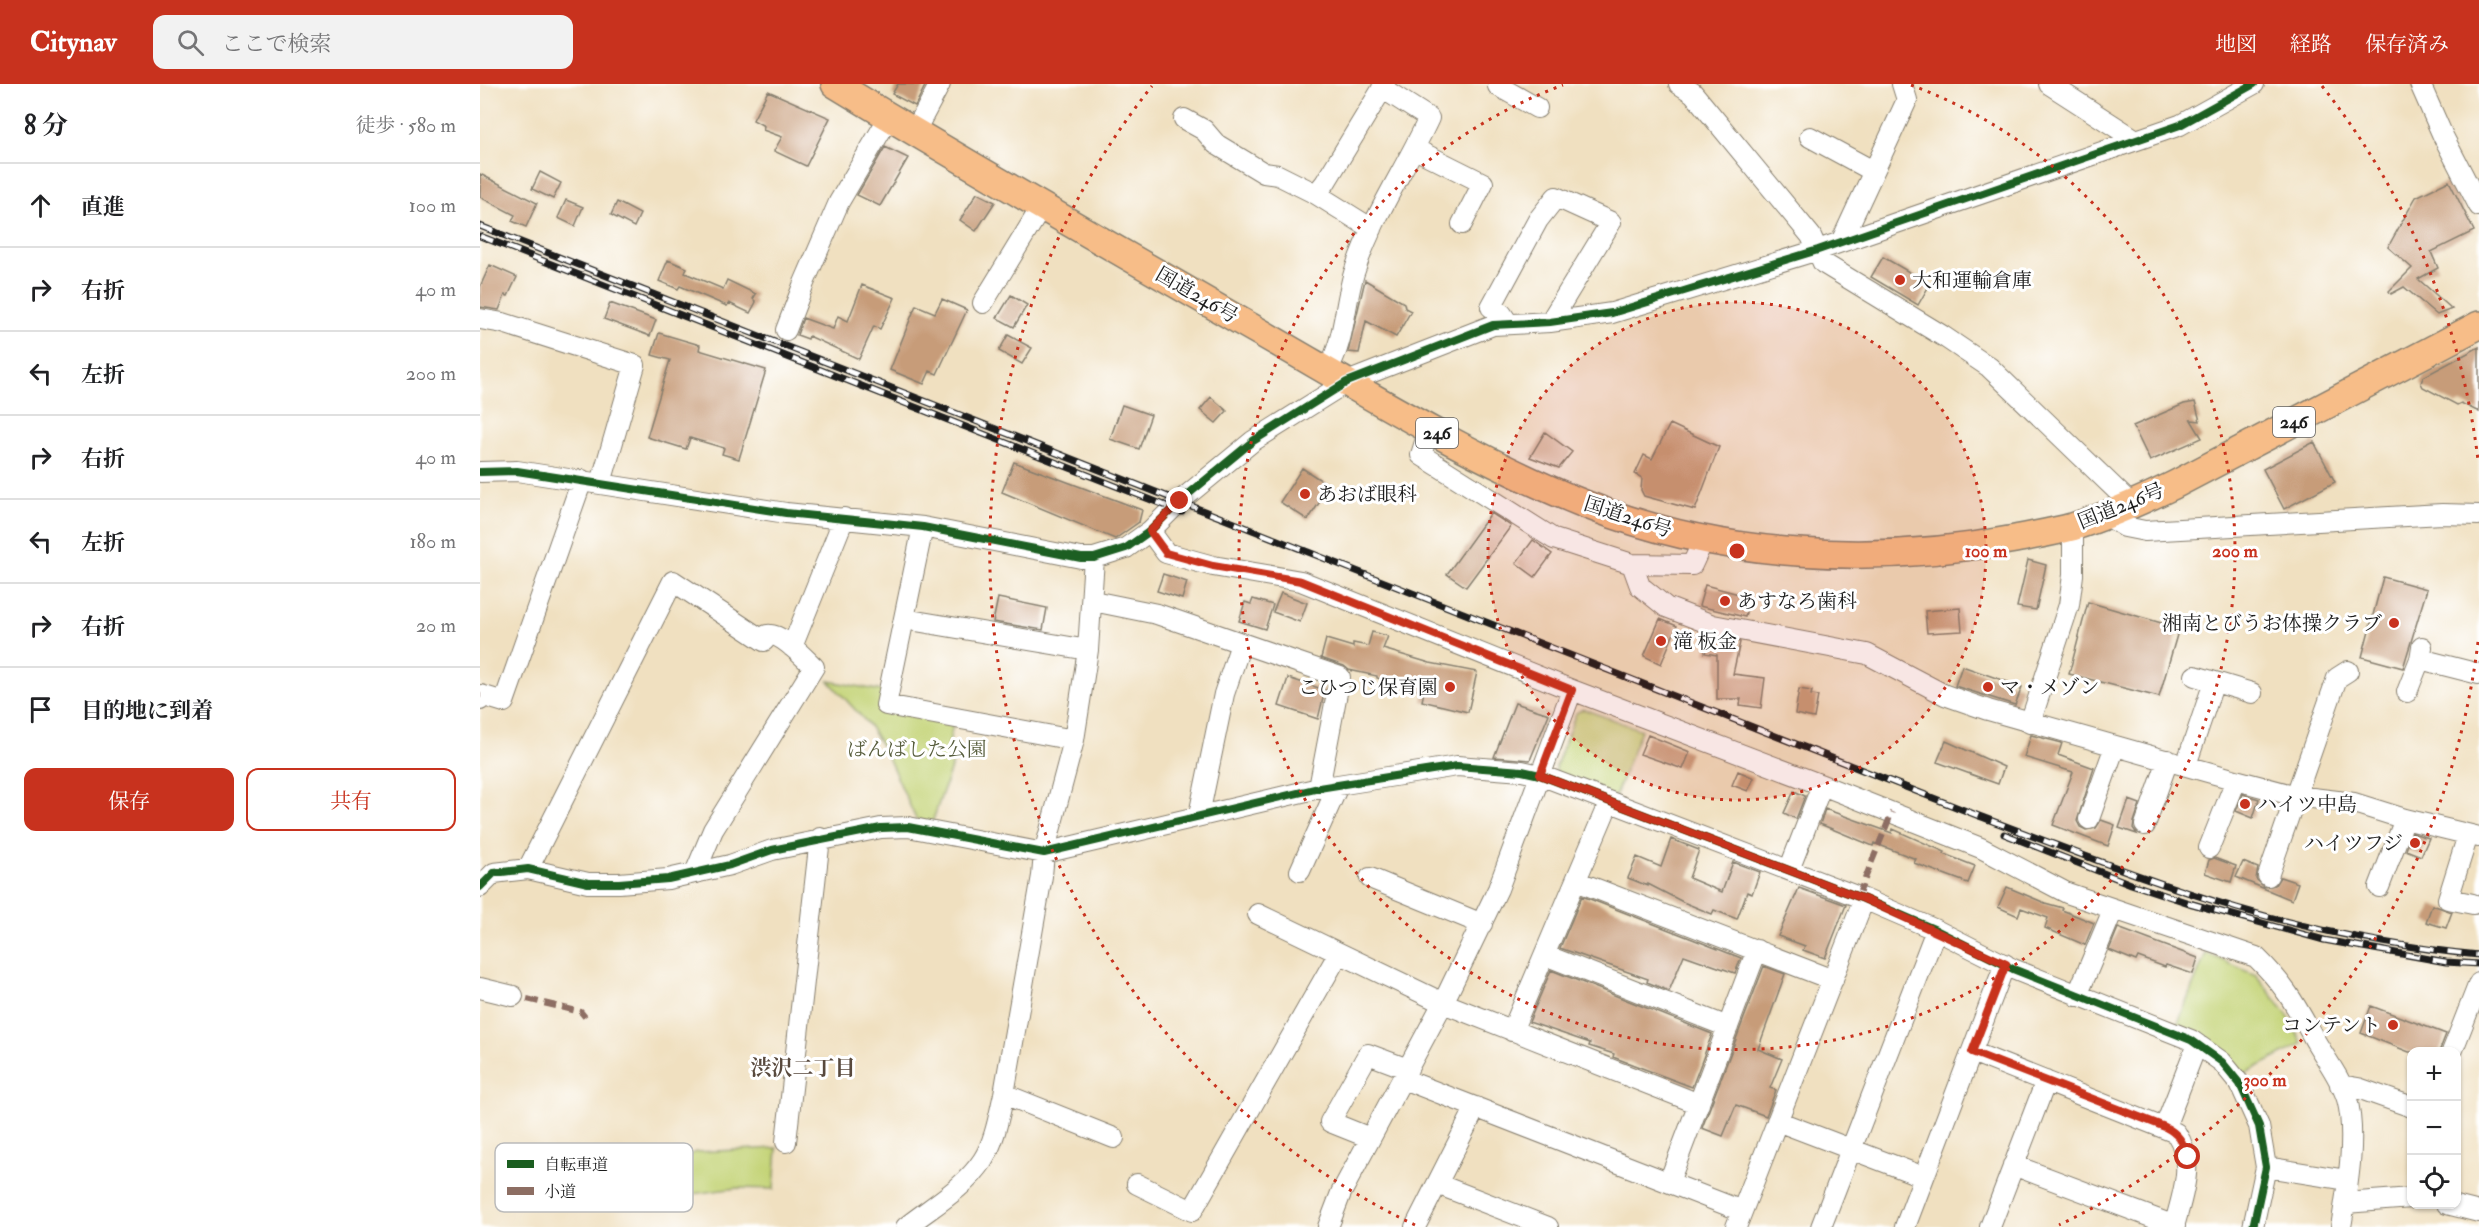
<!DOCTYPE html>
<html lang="ja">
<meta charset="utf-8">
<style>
body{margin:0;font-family:"IM FELL Double Pica","Noto Serif JP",serif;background:#f2f2f2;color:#202124}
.controls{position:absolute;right:18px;bottom:18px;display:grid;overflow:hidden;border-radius:12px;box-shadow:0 2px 4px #0004}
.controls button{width:54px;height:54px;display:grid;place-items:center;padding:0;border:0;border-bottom:2px solid #e0e0e0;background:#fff;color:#202124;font:30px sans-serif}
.stop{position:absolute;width:18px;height:18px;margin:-14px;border:4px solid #c8321e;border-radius:50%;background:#fff}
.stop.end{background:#c8321e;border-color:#fff;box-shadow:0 2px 6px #0008}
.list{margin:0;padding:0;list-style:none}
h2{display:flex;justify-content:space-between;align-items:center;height:78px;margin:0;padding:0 24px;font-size:26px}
h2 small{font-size:20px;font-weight:400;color:#757577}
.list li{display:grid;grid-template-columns:39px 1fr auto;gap:18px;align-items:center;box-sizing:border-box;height:84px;padding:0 24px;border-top:2px solid #e0e0e0}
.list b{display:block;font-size:22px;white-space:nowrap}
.list em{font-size:20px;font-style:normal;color:#757577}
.actions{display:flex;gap:12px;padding:18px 24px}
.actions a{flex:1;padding:14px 0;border:2px solid #c8321e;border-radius:12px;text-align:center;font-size:21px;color:#c8321e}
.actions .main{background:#c8321e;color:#fff}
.icon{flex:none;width:33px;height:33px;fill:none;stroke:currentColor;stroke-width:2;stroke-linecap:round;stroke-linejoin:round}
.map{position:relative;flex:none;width:1999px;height:1143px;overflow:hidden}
header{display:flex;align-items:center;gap:36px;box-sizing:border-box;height:84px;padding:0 30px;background:#c8321e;color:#fff}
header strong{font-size:28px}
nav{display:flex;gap:33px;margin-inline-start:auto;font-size:21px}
.search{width:420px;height:54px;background:#f2f2f2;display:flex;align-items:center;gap:15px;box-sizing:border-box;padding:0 21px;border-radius:12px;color:#757577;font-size:22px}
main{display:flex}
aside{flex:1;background:#fff}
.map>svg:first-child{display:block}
.green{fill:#c3d375;stroke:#707848;stroke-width:1.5}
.building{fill:#c79c79}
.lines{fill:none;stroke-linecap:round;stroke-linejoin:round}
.minor-casing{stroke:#867e6e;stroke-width:22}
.highway-casing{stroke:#867e6e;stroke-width:30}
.minor{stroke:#fff;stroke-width:20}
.highway{stroke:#f7bd88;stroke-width:27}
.rail-casing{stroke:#1c1c1c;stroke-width:7}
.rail{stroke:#fff;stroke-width:4.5;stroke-dasharray:14;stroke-linecap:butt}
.quiet{stroke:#8d6e63;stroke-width:6;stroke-dasharray:12 6;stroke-linecap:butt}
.cycleway-casing{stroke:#fff;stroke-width:11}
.cycleway{stroke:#1b5e20;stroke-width:8}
.route{stroke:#c8321e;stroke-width:8}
.ring{fill:none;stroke:#c8321e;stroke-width:3;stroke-dasharray:3 6}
.poi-dot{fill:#c8321e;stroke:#fff;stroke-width:2}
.labels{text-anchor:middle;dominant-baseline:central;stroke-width:6;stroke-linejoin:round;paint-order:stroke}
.shield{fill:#fff;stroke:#606060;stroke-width:1.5}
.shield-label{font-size:18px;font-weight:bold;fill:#1c1c1c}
.poi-label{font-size:20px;fill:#1c1c1c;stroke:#fff;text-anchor:start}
.street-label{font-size:20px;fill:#1c1c1c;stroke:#fff}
.park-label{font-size:20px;fill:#565c3b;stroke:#fff}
.neighbourhood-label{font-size:21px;font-weight:bold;fill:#58493d;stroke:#fff}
.key{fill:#fff;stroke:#bbb;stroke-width:1.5}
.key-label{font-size:16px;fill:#1c1c1c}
.centre{fill:#c8321e;stroke:#fff;stroke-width:3}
.ring-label{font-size:18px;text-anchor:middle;font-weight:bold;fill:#c8321e;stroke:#fff;stroke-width:6;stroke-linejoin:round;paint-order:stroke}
</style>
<header>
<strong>Citynav</strong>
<div class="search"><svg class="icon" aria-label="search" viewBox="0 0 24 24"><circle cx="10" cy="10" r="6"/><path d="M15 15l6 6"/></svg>ここで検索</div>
<nav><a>地図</a><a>経路</a><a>保存済み</a></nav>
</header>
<main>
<aside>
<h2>8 分<small>徒歩 · 580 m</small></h2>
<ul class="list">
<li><svg class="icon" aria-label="ahead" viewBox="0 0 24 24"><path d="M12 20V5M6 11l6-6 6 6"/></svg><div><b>直進</b></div><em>100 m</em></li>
<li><svg class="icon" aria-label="right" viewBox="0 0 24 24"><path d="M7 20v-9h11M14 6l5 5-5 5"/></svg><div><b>右折</b></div><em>40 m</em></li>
<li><svg class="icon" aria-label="left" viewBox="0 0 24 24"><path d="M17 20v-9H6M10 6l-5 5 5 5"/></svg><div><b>左折</b></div><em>200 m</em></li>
<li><svg class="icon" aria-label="right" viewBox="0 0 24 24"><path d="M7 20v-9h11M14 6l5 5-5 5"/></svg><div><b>右折</b></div><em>40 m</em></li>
<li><svg class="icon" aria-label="left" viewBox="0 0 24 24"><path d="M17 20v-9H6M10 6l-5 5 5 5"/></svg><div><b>左折</b></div><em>180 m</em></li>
<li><svg class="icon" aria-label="right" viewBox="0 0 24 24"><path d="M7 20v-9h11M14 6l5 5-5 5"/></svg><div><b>右折</b></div><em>20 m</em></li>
<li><svg class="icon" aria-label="arrive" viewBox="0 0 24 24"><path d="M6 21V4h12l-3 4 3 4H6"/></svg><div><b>目的地に到着</b></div></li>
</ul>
<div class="actions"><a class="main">保存</a><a>共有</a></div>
</aside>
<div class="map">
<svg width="1999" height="1143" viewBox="0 0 1999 1143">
<rect width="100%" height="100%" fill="#fff"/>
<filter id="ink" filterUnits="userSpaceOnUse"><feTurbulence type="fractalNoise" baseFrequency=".0167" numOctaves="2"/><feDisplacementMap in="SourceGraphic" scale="12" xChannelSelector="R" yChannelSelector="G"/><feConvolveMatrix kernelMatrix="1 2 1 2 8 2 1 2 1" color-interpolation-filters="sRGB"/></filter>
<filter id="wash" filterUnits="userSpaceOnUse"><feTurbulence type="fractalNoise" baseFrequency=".008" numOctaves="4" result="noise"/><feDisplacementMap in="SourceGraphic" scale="24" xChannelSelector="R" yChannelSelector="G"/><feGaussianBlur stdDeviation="1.35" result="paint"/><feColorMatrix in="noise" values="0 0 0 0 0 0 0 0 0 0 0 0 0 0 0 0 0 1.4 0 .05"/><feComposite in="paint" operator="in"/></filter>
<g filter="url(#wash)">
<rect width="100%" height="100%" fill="#f0e0c0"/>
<path class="green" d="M349,597L402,607L473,640L467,670L475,672L452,739L436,735L406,669L388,640Z
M1103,625L1161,646L1135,713L1076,690V682L1096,629Z
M1726,869L1776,891L1809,933L1822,960L1764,990C1744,964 1728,953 1697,941Z
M297,1064L294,1105L257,1104L205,1111L208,1071L217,1068Z"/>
<g id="blocks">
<path class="building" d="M418,0H446L435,22L412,10Z
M288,7L350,34L326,82L294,67L302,53L283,46L284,42L273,36Z
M405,63L428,74L400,122L377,111Z
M60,88L81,99L73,115L52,105Z
M0,90L57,119L46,143L32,137L35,131L0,113Z
M1969,97L1994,147L1951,168L1958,184L1938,195L1972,225L1957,231L1924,203L1911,210L1909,207L1932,184L1908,163L1936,113Z
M497,109L515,118L496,147L480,136Z
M86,116L103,123L95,142L78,134Z
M137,118L160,130L154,143L131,131Z
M1403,173L1450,200L1438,221L1391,193Z
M188,176L207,184L205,189L243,205L247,196L276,210L273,215L276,218L270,229L249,219L247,222L200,202L198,205L179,197Z
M10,181L37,193L28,212L25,211L19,226L0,223V203Z
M885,196L924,219L925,224L931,227L916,253L886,237L879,269L868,268Z
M382,201L415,214L400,245L394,242L379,275L329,252L328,255L317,251L323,234L353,245L358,232L368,237Z
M531,211L547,221L534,243L517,234Z
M462,215L487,226L457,290L450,287L444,300L410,286L436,221L455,229Z
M130,219L176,236L170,252L124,235Z
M179,249L220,261L219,266L286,286L259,375L242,370L244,364L210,354L206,365L167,353L190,276L172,271Z
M528,251L552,264L542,280L519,267Z
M1999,263V328L1981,319L1977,321L1943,303L1941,299L1943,293Z
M731,313L747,327L736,339L720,326Z
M1715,318L1720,337L1711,336L1722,354L1670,377L1653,342L1704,320Z
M642,321L671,331L659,365L630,355Z
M1190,340L1239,363L1215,426L1164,412L1161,406L1162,394L1155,390L1164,371L1172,375Z
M1065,348L1092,368L1079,384L1050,373Z
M1834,358L1855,398L1804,425L1783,385Z
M534,378L662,426L659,438L635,455L522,408Z
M822,384L850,402L828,436L800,418Z
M1011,429L1031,442L986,503L967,490Z
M1053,456L1072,470L1055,493L1036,479Z
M1548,476L1566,481L1556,526L1537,523Z
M683,490L707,498L702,515L677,507Z
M1903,493L1947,505L1923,584L1882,573Z
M1225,501L1270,513L1265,533L1219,522Z
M801,509L827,519L820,538L793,528Z
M518,514L567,524L563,546L513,538Z
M773,515L793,521L785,545L759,537L765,518L771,520Z
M1608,518L1699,544L1679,613L1589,590Z
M1480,524L1482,547L1447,549L1445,527Z
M1180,535L1197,542L1181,580L1164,572Z
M892,548L908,552L903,565L950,579L997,588L988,628L942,617L944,608L897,594V592L869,586L864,582L841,574L846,555L873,563V559L888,562Z
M1229,552L1260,558L1253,590L1285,594L1281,624L1260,621L1261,615H1237V571L1225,569Z
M1482,582L1542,603L1535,621L1475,602Z
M808,594L845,606L838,635L799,622Z
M1319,605L1332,607L1331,611L1338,612L1334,634L1315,630Z
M1035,619L1069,630L1050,676L1014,673Z
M1168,651L1210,668L1203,685L1160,670Z
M1551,651L1582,659L1578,671L1614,684L1597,737L1600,743L1606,746L1616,744L1621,736L1635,741L1628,762L1573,741L1593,688L1544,673Z
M1466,657L1524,683L1518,700L1457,678Z
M1258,687L1274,694L1268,707L1252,701Z
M1314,707L1325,712L1316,735L1304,729Z
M1763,710L1779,715L1773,734L1756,727Z
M1649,716L1660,720L1654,738L1653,744L1657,750L1639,744Z
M1345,725L1412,749L1413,745L1465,768L1464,770L1495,782L1488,799L1434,779L1436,775L1394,759L1393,762L1340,740Z
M1932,749L1949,754L1941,772L1926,766Z
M1191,755L1219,766L1209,794L1242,808L1253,778L1280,788L1272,810L1267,808L1257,835L1234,826L1232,830L1203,818L1168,800V802L1148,794L1157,773L1181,783Z
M1734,774L1756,782L1751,798L1725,789L1729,776Z
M1763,778L1778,784L1776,795L1784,803L1795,801L1800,793L1818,799L1812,816L1756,793Z
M1527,803L1565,819L1583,824L1582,826L1614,839L1605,861L1565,844L1568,834L1541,824L1538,832L1518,823Z
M1319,804L1366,821L1345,874L1323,866L1325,862L1298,852Z
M1102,812L1261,874L1255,889L1204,871L1189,907L1167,898L1168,895L1080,864Z
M1952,821L1972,828L1966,844L1946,838Z
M1638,844L1718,874L1713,890L1686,881L1685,883L1658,873L1656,877L1629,866Z
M1284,882L1305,890L1278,965L1302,975L1290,1004L1296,1006L1286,1032L1256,1021L1243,1052L1222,1044Z
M1071,886L1232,950L1212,1003L1133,973L1134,970L1109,962L1110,959L1049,938Z
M1891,922L1966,950L1959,968H1929L1881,949Z"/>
</g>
</g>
<g filter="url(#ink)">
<use href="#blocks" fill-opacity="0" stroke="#867e6e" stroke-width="1.5"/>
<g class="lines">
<g class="minor-casing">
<path id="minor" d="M1199,0L1213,9L1331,152L1343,179L1463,252L1509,283L1652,421
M1569,0L1656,56
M1940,0L1963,52L1999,122
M1018,2L1057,24
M704,35L724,46L736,60L784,89L798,91L836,110L892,145
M435,47L460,0
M1330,53L1393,87
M935,65L1003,99L982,140
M836,110L845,99L905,0
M1362,156L1427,16L1422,0
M503,219L562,122
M0,235L23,239L155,281L121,399
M1028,239L1022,230L1011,223L1058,136L1076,113L1131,138L1070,238
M306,246L324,199L359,118L409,33
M847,286C865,258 864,221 874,189C891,135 925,86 949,34L902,4
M949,345L941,371L1074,455L1152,480
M0,388L37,387L306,429L443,443L601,474H614L646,464L670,447L700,417L773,357L867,298L1013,241L1070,238L1132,229L1338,166L1700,41L1774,0
M1626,431L1645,443L1665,447L1962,430L1999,431
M443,443L406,621L594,656
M670,447L686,469L733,482L821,497L1092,606L1342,701L1501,764L1587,809L1776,873C1803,899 1814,918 1832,951C1843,972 1860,992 1867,1015C1877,1052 1867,1106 1861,1143
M1224,455L1212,481L1152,480L1160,502L1186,523L1233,541L1387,570L1465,611L1508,626L1756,696L1816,712L1874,719L1925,735L1999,753
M613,517L677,530L860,593L839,704
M424,535L608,566
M312,563L364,434
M1940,575L1999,590
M1715,592L1772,609
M1927,608L1940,575L1942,563
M0,616L1,611L24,618L102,396
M1550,639L1589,521L1593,491V442
M1706,681L1734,598
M719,731L744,610L761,560
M1609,735L1635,662
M1665,741L1688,676
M1988,751L1968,815L1993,820
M1729,764L1756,696
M48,785L193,497L284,557L287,551C301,548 324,574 334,583L233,746L215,789
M1309,786L1342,701
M820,787L858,702
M1788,792L1857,594L1868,587
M890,794L1002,840
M1096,797L1353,896
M0,803L14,789L48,785L108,799H139L188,795L250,781L292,766L401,744L428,743L564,769L839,704L977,682L1042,687L1060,691L1384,815L1456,846L1533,885L1711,956L1742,978L1760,1000L1779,1042L1786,1083L1773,1143
M1899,803L1925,735
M778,830L963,919L1219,1020
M1065,871L1248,943
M0,904L33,912
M1597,912L1633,826
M1032,947L1129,718
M1492,968L1696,1049C1716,1079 1702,1111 1694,1143
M1972,968L1999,899
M923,995L1262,1127
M1860,1001L1878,1004L1932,1023
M524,1010L634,1054
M1297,1037L1444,1093
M1685,1043L1717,960
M890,1054L850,1038L888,970L928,985
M306,1058L340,754
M1533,1081L1695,1142
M1786,1083L1867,1096
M1189,1098L1277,866
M657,1100L712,1127L859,869
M957,1100L1068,1143
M1865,1119L1932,1114
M1967,1120L1999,1128
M426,1143C451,1123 485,1104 503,1076C515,1057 519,1031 524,1010L562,792L564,769L594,656L608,566L614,474
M848,1143L861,1109L963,919L1018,805L1092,606
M935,1143L996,1023
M1256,1143L1384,815
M1341,1143L1456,846
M1425,1143L1525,880
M1510,1143L1566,997"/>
</g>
<g class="highway-casing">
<path id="highway" d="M355,0C489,82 626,159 762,238C875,302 986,373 1107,421C1241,474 1394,482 1535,455C1554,451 1574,448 1592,443C1628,432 1661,417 1694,401L1999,241"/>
</g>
<use href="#minor" class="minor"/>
<use href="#highway" class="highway"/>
<g class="rail-casing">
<path id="rail" d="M0,142L1499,732C1585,764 1670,798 1757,824C1836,847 1918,863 1999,871
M0,152L702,428
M1524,750L1651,800L1709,819L1844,856L1966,878L1999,880"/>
</g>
<use href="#rail" class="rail"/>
<path class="quiet" d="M0,611H1
M1378,812L1412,728
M47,915L101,928L105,933"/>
<g class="cycleway-casing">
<path id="cycleway" d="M0,388L37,387L306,429L443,443L601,474H614L646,464L670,447L700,417L773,357L867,298L1013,241L1070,238L1132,229L1338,166L1700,41L1774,0
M0,803L14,789L48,785L108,799H139L188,795L250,781L292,766L401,744L428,743L564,769L839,704L977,682L1042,687L1060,691L1384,815L1456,846L1533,885L1711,956L1742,978L1760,1000L1779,1042L1786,1083L1773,1143"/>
</g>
<use href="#cycleway" class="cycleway"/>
</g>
</g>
<g class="lines" filter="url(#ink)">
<path class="route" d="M700,417L670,447L686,469L733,482L821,497L1092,606L1060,691L1384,815L1526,880L1492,968L1685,1043C1699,1050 1703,1058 1708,1073"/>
</g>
<circle cx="1257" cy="467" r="249" fill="#c8321e" fill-opacity=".12"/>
<g class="ring">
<circle cx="1257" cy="467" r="249"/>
<path d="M1431 1A498 498 0 1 1 1083 1"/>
<path d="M1998 558A747 747 0 0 1 1579 1141M935 1141A747 747 0 0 1 672 2M1842 2A747 747 0 0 1 1998 376"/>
</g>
<g class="poi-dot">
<circle cx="1420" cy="196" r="6"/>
<circle cx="825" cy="410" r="6"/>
<circle cx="1245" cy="517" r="6"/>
<circle cx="1914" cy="539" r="6"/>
<circle cx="1181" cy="557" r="6"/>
<circle cx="970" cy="603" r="6"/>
<circle cx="1508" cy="603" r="6"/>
<circle cx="1765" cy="720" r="6"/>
<circle cx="1935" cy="759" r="6"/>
<circle cx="1913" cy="941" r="6"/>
</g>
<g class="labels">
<g class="shield">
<rect x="1793" y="323" width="42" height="30" rx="4.5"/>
<rect x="936" y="334" width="42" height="30" rx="4.5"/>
</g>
<g class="shield-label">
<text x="1814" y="338">246</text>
<text x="957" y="349">246</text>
</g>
<g class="poi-label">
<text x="1432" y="196">大和運輸倉庫</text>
<text x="837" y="410">あおば眼科</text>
<text x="1257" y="517">あすなろ歯科</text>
<text x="1902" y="539" text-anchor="end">湘南とびうお体操クラブ</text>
<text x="1193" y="557">滝 板金</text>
<text x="958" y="603" text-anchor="end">こひつじ保育園</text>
<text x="1520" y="603">マ・メゾン</text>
<text x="1777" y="720">ハイツ中島</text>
<text x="1923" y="759" text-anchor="end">ハイツフジ</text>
<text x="1901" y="941" text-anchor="end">コンテント</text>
</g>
<g class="street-label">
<text transform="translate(717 211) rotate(30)">国道246号</text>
<text transform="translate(1641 422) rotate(-22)">国道246号</text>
<text transform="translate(1148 433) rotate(18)">国道246号</text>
</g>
<g class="park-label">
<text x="437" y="665">ばんばした公園</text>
</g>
<g class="neighbourhood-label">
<text x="323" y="984">渋沢二丁目</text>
</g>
</g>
<rect x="15" y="1059" width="198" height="69" rx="9" class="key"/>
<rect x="27" y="1076" width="27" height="8" fill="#1b5e20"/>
<rect x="27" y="1103" width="27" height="8" fill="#8d6e63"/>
<g class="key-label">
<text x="64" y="1086">自転車道</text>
<text x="64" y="1113">小道</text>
</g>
<circle cx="1257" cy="467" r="9" class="centre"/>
<g class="ring-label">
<text x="1506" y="473">100 m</text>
<text x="1755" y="473">200 m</text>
<text x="1785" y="1002">300 m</text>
</g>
</svg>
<div class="controls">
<button>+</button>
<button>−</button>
<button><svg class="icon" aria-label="locate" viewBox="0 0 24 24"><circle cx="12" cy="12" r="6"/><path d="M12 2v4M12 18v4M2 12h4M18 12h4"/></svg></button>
</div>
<div class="stop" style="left:1708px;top:1073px"></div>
<div class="stop end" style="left:700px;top:417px"></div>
</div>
</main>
